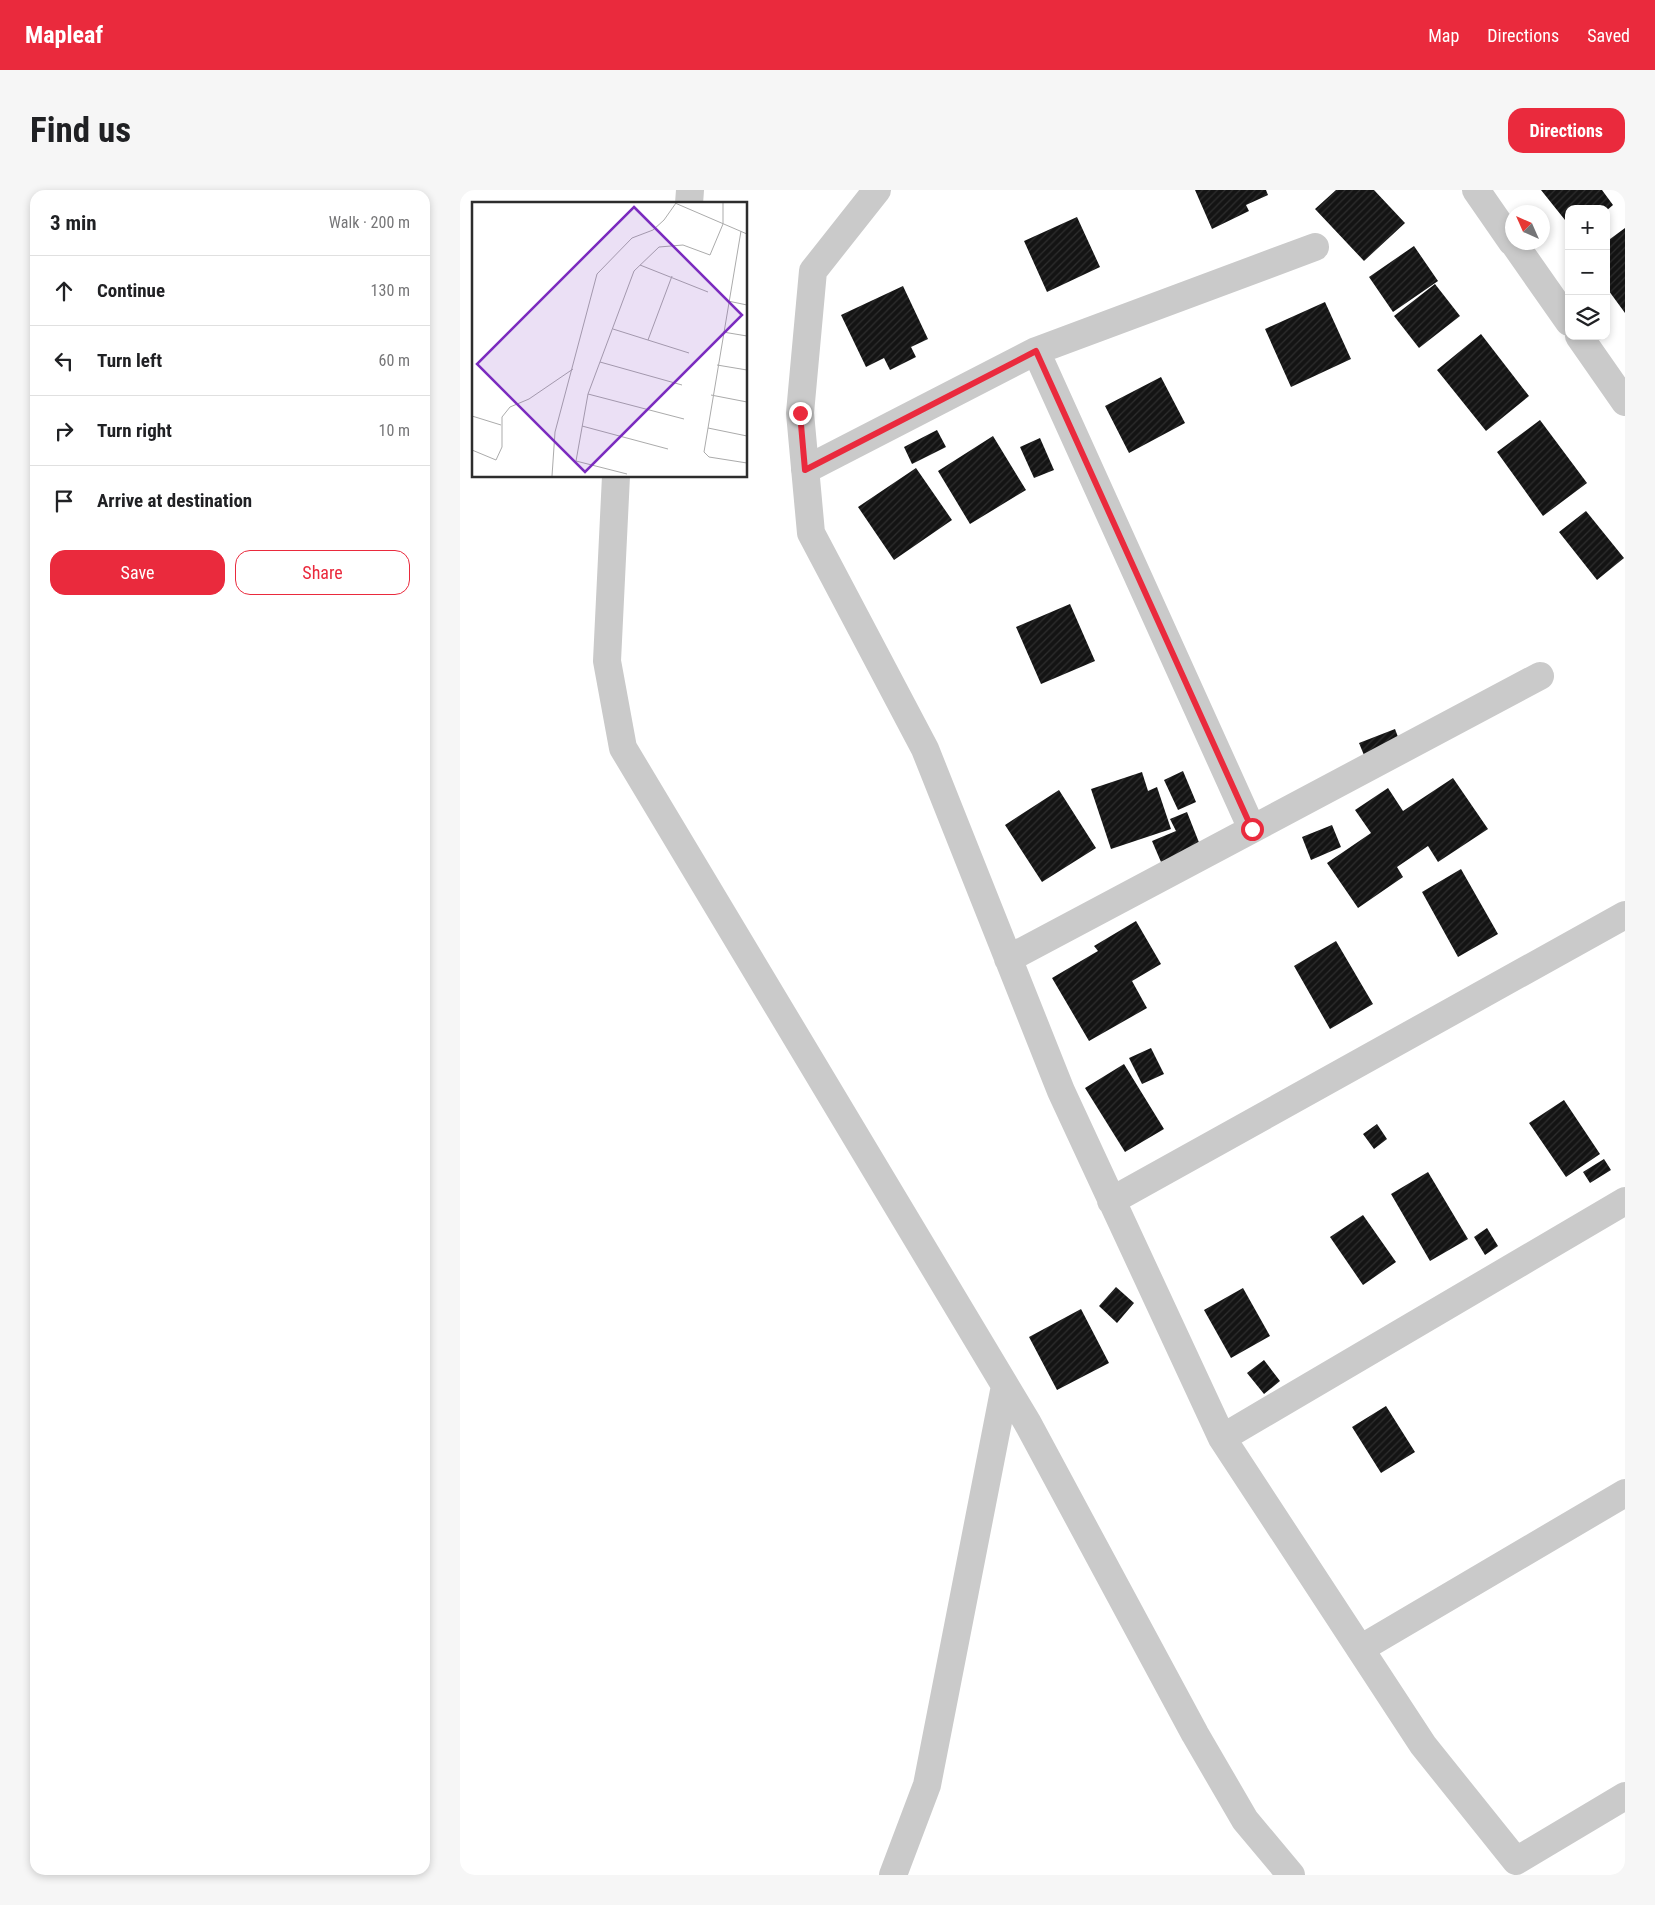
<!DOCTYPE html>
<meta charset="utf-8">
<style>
body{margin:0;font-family:"Roboto Condensed",sans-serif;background:#f6f6f6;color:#202124}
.controls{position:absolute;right:15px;top:15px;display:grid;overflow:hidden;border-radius:10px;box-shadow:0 2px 8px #0003}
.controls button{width:45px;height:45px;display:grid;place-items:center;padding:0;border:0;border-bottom:1px solid #e0e0e0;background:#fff;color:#202124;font:25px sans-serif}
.compass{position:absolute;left:1045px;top:15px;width:45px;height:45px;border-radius:50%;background:#fff;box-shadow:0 2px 8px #0003;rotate:315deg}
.stop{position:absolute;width:15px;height:15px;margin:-11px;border:4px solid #ea2a3d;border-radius:50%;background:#fff}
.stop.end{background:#ea2a3d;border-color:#fff;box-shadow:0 1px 5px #0008}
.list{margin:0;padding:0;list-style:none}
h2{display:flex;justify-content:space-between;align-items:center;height:65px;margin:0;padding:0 20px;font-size:21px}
h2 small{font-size:16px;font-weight:400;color:#757577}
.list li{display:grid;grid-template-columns:32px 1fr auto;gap:15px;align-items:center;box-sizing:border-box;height:70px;padding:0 20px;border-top:1px solid #e0e0e0}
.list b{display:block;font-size:19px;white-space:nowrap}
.list em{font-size:16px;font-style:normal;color:#757577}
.actions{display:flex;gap:10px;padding:15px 20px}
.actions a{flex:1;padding:11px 0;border:1px solid #ea2a3d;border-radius:15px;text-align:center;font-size:18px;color:#ea2a3d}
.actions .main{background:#ea2a3d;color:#fff}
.icon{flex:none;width:28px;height:28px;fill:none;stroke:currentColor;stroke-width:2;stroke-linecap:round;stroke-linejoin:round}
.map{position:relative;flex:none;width:1165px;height:1685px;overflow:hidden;border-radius:15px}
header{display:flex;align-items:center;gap:30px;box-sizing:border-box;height:70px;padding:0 25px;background:#ea2a3d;color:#fff}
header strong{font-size:24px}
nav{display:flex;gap:28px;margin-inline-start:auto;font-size:18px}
.intro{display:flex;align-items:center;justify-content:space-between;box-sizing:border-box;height:120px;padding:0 30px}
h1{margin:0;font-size:35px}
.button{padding:12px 22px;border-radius:15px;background:#ea2a3d;color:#fff;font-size:18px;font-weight:700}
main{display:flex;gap:30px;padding:0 30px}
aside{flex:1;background:#fff;border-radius:15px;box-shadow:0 2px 8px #0003}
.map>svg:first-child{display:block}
.building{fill:url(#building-hatch)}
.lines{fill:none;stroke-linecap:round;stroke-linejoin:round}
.minor{stroke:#cacaca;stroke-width:28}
.route{stroke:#ea2a3d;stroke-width:6}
.inset-road{fill:none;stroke:#ababab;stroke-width:1}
.view{fill:#7b2cbf;fill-opacity:0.15;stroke:#7b2cbf;stroke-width:2.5}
.inset-edge{fill:none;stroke:#2d2d2d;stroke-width:2.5}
</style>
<header>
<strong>Mapleaf</strong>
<nav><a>Map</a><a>Directions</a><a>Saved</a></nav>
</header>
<div class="intro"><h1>Find us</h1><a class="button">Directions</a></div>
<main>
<aside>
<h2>3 min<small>Walk · 200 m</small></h2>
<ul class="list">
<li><svg class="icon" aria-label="ahead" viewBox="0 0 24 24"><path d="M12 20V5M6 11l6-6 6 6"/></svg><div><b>Continue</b></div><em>130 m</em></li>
<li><svg class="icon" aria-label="left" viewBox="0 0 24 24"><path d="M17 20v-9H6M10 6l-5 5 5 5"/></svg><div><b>Turn left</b></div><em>60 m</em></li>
<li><svg class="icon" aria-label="right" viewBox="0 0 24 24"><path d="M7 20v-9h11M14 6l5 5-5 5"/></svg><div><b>Turn right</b></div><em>10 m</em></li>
<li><svg class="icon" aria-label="arrive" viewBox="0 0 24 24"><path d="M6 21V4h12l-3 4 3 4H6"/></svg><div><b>Arrive at destination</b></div></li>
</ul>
<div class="actions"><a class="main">Save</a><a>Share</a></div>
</aside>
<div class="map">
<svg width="1165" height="1685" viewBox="0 0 1165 1685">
<defs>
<pattern id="building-hatch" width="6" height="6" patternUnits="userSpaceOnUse" patternTransform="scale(1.25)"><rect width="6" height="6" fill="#141414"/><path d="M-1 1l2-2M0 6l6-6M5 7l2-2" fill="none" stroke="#2e2e2e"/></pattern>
</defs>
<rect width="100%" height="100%" fill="#fff"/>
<path class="building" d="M735,0H806L808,5L786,15L789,21L752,39Z
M876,0H914L945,33L904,71L855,19Z
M1081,0H1142L1153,15L1146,21V19H1109V35Z
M617,27L640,77L587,102L564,51Z
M1165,38V123L1146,97V52Z
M954,56L978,91L933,122L909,87Z
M975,94L1000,126L959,158L934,126Z
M443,96L468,149L451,157L456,167L430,180L424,168L406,177L381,125Z
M865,112L891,169L831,197L805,139Z
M1021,144L1069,206L1026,241L977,180Z
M701,187L725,233L669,263L645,216Z
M1080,230L1127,293L1083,326L1037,262Z
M477,240L486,257L452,274L444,257Z
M533,246L566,300L510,334L478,281Z
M580,248L594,280L574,288L560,257Z
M456,278L492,330L434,370L398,317Z
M1126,321L1164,368L1137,390L1099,342Z
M610,414L635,471L581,494L556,437Z
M935,539L941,555L906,570L899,553Z
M723,581L736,612L718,620L704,590Z
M682,582L688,601L697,597L711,639L651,659L631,599Z
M993,588L1028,639L978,672L968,656L937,677L943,687L898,718L867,673L911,643L895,620L928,598L943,621Z
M599,600L636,658L582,692L545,635Z
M727,622L740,655L701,672L692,651L716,641L710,629Z
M872,635L881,657L851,670L842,647Z
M1001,679L1038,744L998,767L962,702Z
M676,731L701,774L672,791L687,818L629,851L592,788L638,761L634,756Z
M876,751L913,814L870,839L834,776Z
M691,858L704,884L682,894L669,868Z
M664,874L704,939L665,962L625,898Z
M1104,910L1140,964L1106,987L1069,933Z
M917,934L927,949L914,959L903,944Z
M1144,969L1151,980L1130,993L1123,982Z
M968,982L1008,1049L970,1071L931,1004Z
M903,1025L936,1072L903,1095L870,1047Z
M1027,1038L1038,1056L1025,1065L1014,1047Z
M656,1097L674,1113L657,1133L639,1116Z
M783,1098L810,1146L771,1168L744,1120Z
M621,1119L649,1173L597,1200L569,1147Z
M804,1170L820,1191L804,1204L787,1183Z
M926,1216L955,1262L921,1283L892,1237Z"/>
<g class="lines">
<path class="minor" d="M417,0L353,81L340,223L351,343L465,559L601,901L762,1248L963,1555L1056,1671L1165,1606
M1016,0L1052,52
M229,14L230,0
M1053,52L1109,132
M1119,146L1165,212
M576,161L792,639
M345,280L576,161L855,57
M156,286L147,471L163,558L567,1232L735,1544L785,1630L831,1685
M548,769L1080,486
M651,1011L1165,725
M762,1248L1165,1011
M900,1459L1165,1303
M433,1685L467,1595L545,1196"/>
</g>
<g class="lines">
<path class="route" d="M340,223L345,280L576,161L792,639"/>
</g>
<g transform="translate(12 12)">
<rect width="275" height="275" fill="#fff"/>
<path class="inset-road" d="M203,1L275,32M269,29L232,250L237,255L275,261M168,63L236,90M256,99L275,103M141,127L217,151M251,130L275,134M176,138L200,74M128,160L210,183M245,163L275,168M116,192L212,217M239,193L275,200M0,214L29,223M110,224L196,247M236,226L275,234M0,248L24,258L30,245V215L38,205L57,197L101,167M155,272L104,259L116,192L162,69L187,45L211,43L238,53L251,22V1M80,274L83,230L125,72L160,36L181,28L192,18L204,1"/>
<path class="view" d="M162,5L270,113L113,270L5,162Z"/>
<rect width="275" height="275" class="inset-edge"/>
</g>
</svg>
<div class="controls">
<button>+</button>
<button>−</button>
<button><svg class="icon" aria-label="layers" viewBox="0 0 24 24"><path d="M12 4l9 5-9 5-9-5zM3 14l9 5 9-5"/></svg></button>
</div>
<svg class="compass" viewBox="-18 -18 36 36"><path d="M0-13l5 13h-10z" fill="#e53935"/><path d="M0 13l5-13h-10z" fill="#757577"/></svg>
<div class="stop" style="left:792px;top:639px"></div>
<div class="stop end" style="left:340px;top:223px"></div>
</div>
</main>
